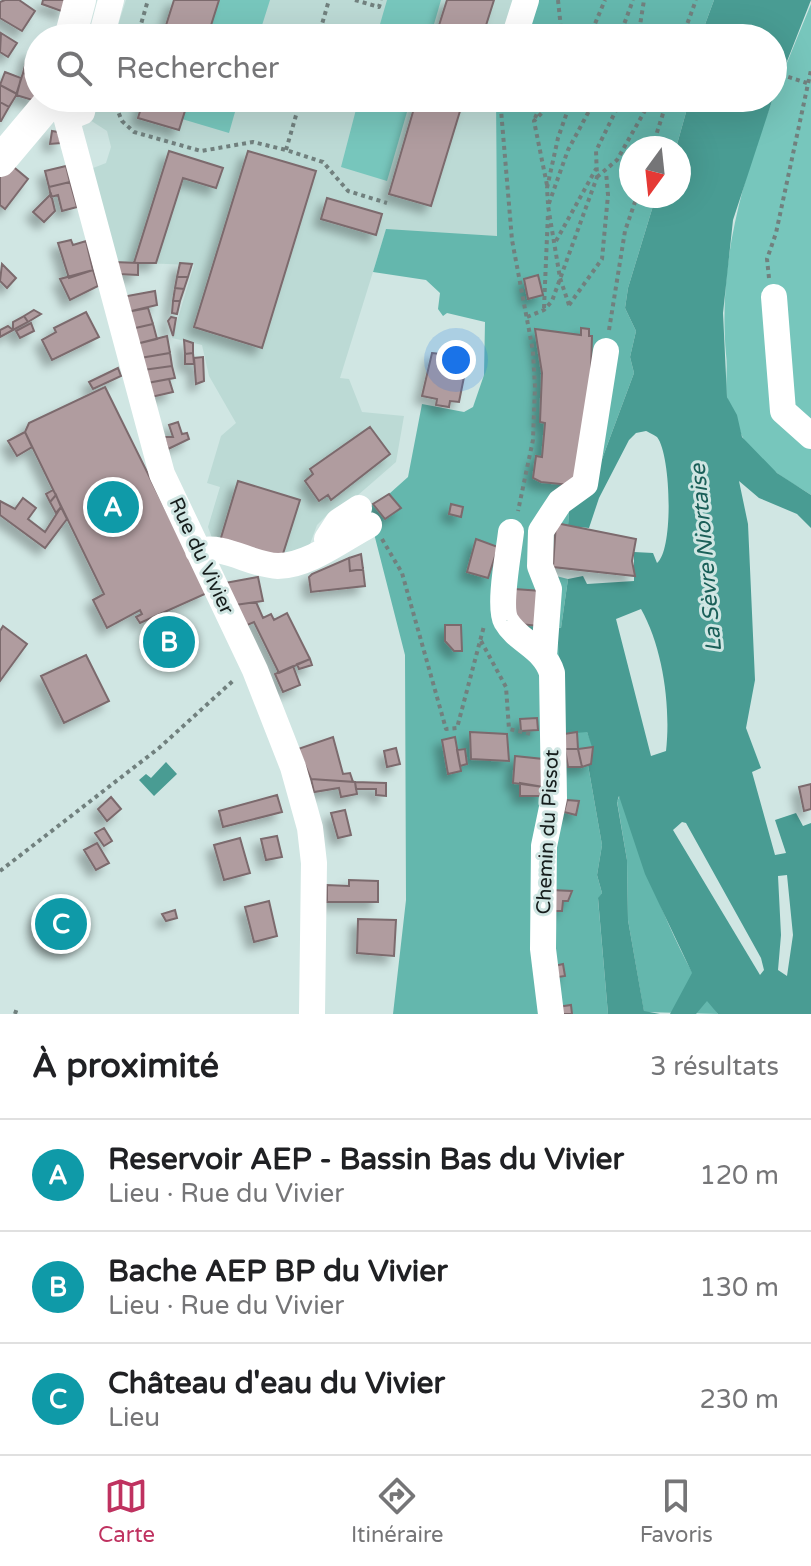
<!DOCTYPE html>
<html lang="fr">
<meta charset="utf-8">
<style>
body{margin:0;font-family:"Varela Round",sans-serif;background:#f2f2f2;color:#202124}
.compass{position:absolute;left:619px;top:136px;width:72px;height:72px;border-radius:50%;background:#fff;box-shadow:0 8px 32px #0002;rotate:195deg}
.you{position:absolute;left:456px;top:360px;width:28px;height:28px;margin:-20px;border:6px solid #fff;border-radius:50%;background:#1a73e8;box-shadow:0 0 0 12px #1a73e833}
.badge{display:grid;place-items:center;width:52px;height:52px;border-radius:50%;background:#bf3260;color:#fff;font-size:26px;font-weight:700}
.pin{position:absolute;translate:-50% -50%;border:4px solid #fff;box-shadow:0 2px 8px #0006}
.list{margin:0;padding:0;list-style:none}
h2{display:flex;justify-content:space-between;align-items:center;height:104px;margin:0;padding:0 32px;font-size:34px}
h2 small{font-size:26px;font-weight:400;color:#757577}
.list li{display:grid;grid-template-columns:52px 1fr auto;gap:24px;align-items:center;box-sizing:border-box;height:112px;padding:0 32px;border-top:2px solid #e0e0e0}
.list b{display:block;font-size:30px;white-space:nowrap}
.list p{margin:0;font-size:26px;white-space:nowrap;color:#757577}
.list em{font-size:26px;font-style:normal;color:#757577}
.icon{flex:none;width:44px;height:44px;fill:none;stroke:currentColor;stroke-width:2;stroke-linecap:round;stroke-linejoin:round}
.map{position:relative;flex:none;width:811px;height:1014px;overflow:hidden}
.search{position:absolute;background:#fff;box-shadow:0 8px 32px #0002;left:24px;right:24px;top:24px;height:88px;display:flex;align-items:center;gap:20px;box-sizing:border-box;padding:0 28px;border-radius:44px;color:#757577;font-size:30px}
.sheet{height:440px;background:#fff}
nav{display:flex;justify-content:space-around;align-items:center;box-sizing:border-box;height:112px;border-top:2px solid #e0e0e0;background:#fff;font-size:22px;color:#757577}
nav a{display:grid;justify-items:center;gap:4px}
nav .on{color:#bf3260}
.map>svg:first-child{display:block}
.built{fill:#bcdad5}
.green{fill:#77c6bc}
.forest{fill:#64b7ad}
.water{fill:#499c93;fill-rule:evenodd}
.building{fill:#b09c9f;stroke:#7c6a6d;stroke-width:2;filter:url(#shadow)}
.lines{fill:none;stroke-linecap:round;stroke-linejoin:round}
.path{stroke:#71807e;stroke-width:4;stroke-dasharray:4 4;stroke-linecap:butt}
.minor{stroke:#fff;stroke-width:26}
.major{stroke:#fff;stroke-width:32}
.labels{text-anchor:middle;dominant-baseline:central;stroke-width:6;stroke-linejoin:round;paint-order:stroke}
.street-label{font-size:20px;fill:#161d1c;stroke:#d0e6e3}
.water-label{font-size:22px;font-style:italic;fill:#1a5f58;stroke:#d0e6e3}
</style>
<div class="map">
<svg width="811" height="1014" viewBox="0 0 811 1014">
<defs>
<filter id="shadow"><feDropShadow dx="-7" dy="7" stdDeviation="4" flood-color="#0004"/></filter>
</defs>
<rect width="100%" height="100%" fill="#d0e6e3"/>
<path class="built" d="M126,0H520L508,38H114Z
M96,98H496L497,237L386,230L340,378L349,379L362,412L404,416L396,462L358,495L332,510L317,525L309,547L282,560L212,538L208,527L220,487L207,483L221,436L236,423L209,376L202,345L172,338L194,265L114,262L88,170L106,163L111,147L107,131L90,120Z"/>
<path class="green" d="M219,0H270L258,38H223L209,33Z
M387,0H441L430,38H376Z
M811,4V495C788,480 754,462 742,436C741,433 728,399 727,397C725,384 728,368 726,354C715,229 765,117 811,4Z
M189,98H239L229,133L182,119Z
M359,98H386L409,105L387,181L341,167Z"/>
<path class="forest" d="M520,0H714L700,38H508Z
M496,98H690L676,148H631V196H656L628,288L625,308L636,331L630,357L634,373L592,486L569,511L568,526L556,524L552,575L568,579L561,628L558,627L577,732H587L593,747L588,765L602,845L597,875L602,893L598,899L608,1014H393L406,900L405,655L368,510L373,504L385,519L400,508L389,494L408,477L422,404L464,412L473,407L484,375L485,322L447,313L443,316L438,309L440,293L426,280L373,272L386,229L497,236Z
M620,796C647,871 672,948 718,1014L644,1012L628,920L627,860L617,801Z"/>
<path class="water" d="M714,0H811L773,97V38H700Z
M690,98H773L733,220L723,313L727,397L737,415L742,437L777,473L811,495V528L797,514L759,498L739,481L748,524L755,680L746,728L761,768L752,772L775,855L786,853L775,820L796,813L803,826L811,823V1014H718L707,1001L696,1014H670L692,973L645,874L619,796L617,802L627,860L628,920L644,1011L660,1014H608L598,898L602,893L597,875L602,845L588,765L592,747L587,732L564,734L557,627L561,628L568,579L583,576L587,584L634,581V552L653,553L657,563C674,550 671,454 657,437C657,437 647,431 646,431L636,433L629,440L599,498L589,528L568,526L569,511L592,486L634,373L630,357L636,331L625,308L628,288L656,196H679L676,148ZM641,609C663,648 671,707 666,751L651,756L616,619ZM682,822L686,823L761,958L764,970L760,975L673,830ZM787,875L793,935L787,976L778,970L781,935L778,876Z
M166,762L177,774L154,796L139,780L146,774L151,778Z"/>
<path class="building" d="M5,0H19L35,11L22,31L0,18V2Z
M43,0H67L64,12L42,4Z
M174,0H219L207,38H162Z
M447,0H494L482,38H435Z
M1,33L17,43L8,57L0,52Z
M29,51L38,54V77L23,73Z
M5,72L21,78L17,94L0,85Z
M23,73L38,77L39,102L16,95Z
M0,85L17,94L9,107L0,102Z
M144,98H189L179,130L138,118Z
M417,98H464L431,206L389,194Z
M0,102L9,107L1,121H0Z
M52,131L58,132L61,143L50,144Z
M169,151L223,168L216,188L183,178L156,263H134Z
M248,151L316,171L262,348L194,327Z
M10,164L28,179L5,209L0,205V177Z
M66,166L70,182L49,187L45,171Z
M70,182L77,207L62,211L58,195L51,197L49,187Z
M51,194L55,211L44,222L33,212Z
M327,198L382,214L376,235L321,219Z
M71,240L73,245L86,241L93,270L69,278L58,243Z
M114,262L138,263V275L118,274Z
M180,263L192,264L188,277H177Z
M2,264L16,278L7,288L0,281Z
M93,270L98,286L70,300L60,279Z
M538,275L543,295L528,299L524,279Z
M177,277H188L184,289L175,288Z
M175,288L184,289L180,301H173Z
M155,291L157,305L127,312L122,297Z
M173,301H180L177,314L172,313Z
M148,308L153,324L131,329L127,312Z
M34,310L41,314L28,322L24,316Z
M86,312L99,337L52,360L42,340L56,332L54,328Z
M24,316L28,322L13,330V322Z
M171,317L176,318L173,336L168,321Z
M31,323L34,331L20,338L16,331Z
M153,324L157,339L136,344L131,329Z
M8,326L13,330L0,337V330Z
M581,328L589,329V336H592L590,403L580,486L541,482L533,478L536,456L542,457L545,423L540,422L542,373L535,329L581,335Z
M167,336L170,353L140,358L136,344Z
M184,340L193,343V353L185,354Z
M170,353L172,366L143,370L140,358Z
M193,353L194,364H185V354Z
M432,353L468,357L459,402L450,401L449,407L436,405L437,399L422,396Z
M203,357L204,381L196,384L194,358Z
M172,366L175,378L147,383L143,370Z
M118,368L121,376L93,389L89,382Z
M169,379L173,392L151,397L147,383Z
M105,387L207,593L140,623L136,617L142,614L140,610L107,628L93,600L104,594L25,432L29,423Z
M178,422L182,434L187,433L189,439L168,449L164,437H173L169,425Z
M370,427L390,454L331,500L328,495L319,501L305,481L313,474L310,469Z
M25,432L32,447L17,456L8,441Z
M238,481L300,500L281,560L220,541Z
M53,490L56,495L50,502L46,494Z
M389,494L401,508L385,519L373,504Z
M56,495L61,507L56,513L50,502Z
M23,498L36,508L28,519L45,532L61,507L67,519L45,548L0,515V501L15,509Z
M451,504L463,507L461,517L449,514Z
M556,523L636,539L632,561L635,576L553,567Z
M476,539L498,547L488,578L467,572Z
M361,554L363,569L350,571L349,558Z
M349,558L350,571L363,569L365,586L311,592L309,577L312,574Z
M258,577L263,601L235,605L225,583Z
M514,589L542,591L539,626L520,624L512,616Z
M256,602L263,618L271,614L274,620L287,613L310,659L279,673L254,622L245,626L235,605Z
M445,625H461L462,651H454L445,641Z
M3,626L27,644L0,681V631Z
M158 641a12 12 0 1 1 24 0a12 12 0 1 1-24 0Z
M86,655L109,701L64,723L41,676Z
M310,659L312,665L299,669L297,664Z
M293,666L300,685L283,692L275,674Z
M537,718L538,730L521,731L520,719Z
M470,732L507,734L509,761L471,759Z
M577,732L578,749H565L564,734Z
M333,737L343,774L350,773L353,782L311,779L298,749Z
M455,737L461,771L448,774L442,740Z
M593,747L591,764L582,767L578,749Z
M396,748L400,764L387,767L384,751Z
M465,749L467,764L460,766L457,750Z
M565,749H578L582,767H568Z
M515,756L543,759L544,787L513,783Z
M311,779L355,782L357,794L341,797L339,788L314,792Z
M355,782L386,783V796L376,795V789H356Z
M520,783L544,787L543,796H520Z
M811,784V809L804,811L799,787Z
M277,795L282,812L223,827L219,811Z
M111,797L121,809L107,821L98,809Z
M567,800L579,801L576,815L564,812Z
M345,810L351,835L338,838L331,813Z
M104,828L112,841L104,846L95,833Z
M277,836L282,857L266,860L261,839Z
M240,838L250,873L224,880L214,845Z
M97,843L109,863L96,870L84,850Z
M349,880L378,881V902H327V885L349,886Z
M551,890L572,891L568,901H563L562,911H550Z
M35 925a26 26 0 1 1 52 0a26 26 0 1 1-52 0Z
M269,901L277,936L254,942L245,907Z
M175,910L177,918L166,921L162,914Z
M358,919L396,920L394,956L357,953Z
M563,964L565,976L551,978L550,967Z
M571,1005L572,1014H558L557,1007Z"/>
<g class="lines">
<path class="path" d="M355,0L379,7L381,0
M558,0L562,38
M137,38L148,0
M318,38L329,0
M589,38L605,0
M619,38L633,0
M638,38L644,0
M682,38L696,0
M773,72L807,83
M120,98L117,109L122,121L134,132L201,151L253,142L286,150L323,162L348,191L387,203
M401,98L416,102
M500,98L512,240L533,351L535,387L533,440L518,511
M535,118L544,98
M652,148L668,98
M286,150L301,98
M597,177L617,160L652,98
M547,185L534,121L556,98
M548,204L547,188L558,138L572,98
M556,241L596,169
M769,278L767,259L776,233L811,70
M569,305L560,278L548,206L568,150L596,98
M569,305L602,259L608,195L606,172
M544,308L548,213
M527,317L544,310L552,301L597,177L596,151L622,98
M609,330L625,231L637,196
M382,539L402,573L446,729L457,728L484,626
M481,641L506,687L509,729L531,734
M0,871L159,748L235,679
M15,1014L17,1008"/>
<path class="minor" d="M101,38L111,0
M514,38L526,0
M61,98L162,474L255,670L293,767L310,828L314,863L312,1014
M67,118L82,112L85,98
M774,297L783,411L811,436
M511,532C509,551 498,606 506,621C518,642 544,647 552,673L554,798L544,846L543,949L551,1014
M327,539L338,522L359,508
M198,551C225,544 250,565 278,566C308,566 343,539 369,525
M544,656L549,589L540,566L541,531L560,502L585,484L606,351"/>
<path class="major" d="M70,38L80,0
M0,161L53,98"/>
</g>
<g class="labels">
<g class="street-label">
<text transform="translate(201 556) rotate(65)">Rue du Vivier</text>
<text transform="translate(548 832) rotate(-87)">Chemin du Pissot</text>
</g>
<g class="water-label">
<text transform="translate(706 558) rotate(-95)">La Sèvre Niortaise</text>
</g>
</g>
</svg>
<svg class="compass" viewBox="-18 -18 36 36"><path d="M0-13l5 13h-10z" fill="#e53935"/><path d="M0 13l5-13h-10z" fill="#757577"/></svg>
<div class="you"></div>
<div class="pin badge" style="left:113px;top:507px;background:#0f9aa8">A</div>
<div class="pin badge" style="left:169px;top:642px;background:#0f9aa8">B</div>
<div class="pin badge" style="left:61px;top:924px;background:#0f9aa8">C</div>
<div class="search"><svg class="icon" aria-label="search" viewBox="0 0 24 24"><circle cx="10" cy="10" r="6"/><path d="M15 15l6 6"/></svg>Rechercher</div>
</div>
<section class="sheet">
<h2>À proximité<small>3 résultats</small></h2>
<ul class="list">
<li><span class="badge" style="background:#0f9aa8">A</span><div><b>Reservoir AEP - Bassin Bas du Vivier</b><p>Lieu · Rue du Vivier</p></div><em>120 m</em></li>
<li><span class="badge" style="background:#0f9aa8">B</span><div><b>Bache AEP BP du Vivier</b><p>Lieu · Rue du Vivier</p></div><em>130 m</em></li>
<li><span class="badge" style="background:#0f9aa8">C</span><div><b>Château d'eau du Vivier</b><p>Lieu</p></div><em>230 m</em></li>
</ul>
</section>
<nav>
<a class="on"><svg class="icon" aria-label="map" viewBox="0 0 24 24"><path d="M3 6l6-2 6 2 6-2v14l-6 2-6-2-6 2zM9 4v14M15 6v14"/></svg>Carte</a>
<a><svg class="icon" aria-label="directions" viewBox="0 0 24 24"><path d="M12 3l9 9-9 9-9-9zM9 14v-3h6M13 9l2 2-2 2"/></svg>Itinéraire</a>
<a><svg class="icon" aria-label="saved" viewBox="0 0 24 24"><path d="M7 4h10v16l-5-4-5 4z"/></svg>Favoris</a>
</nav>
